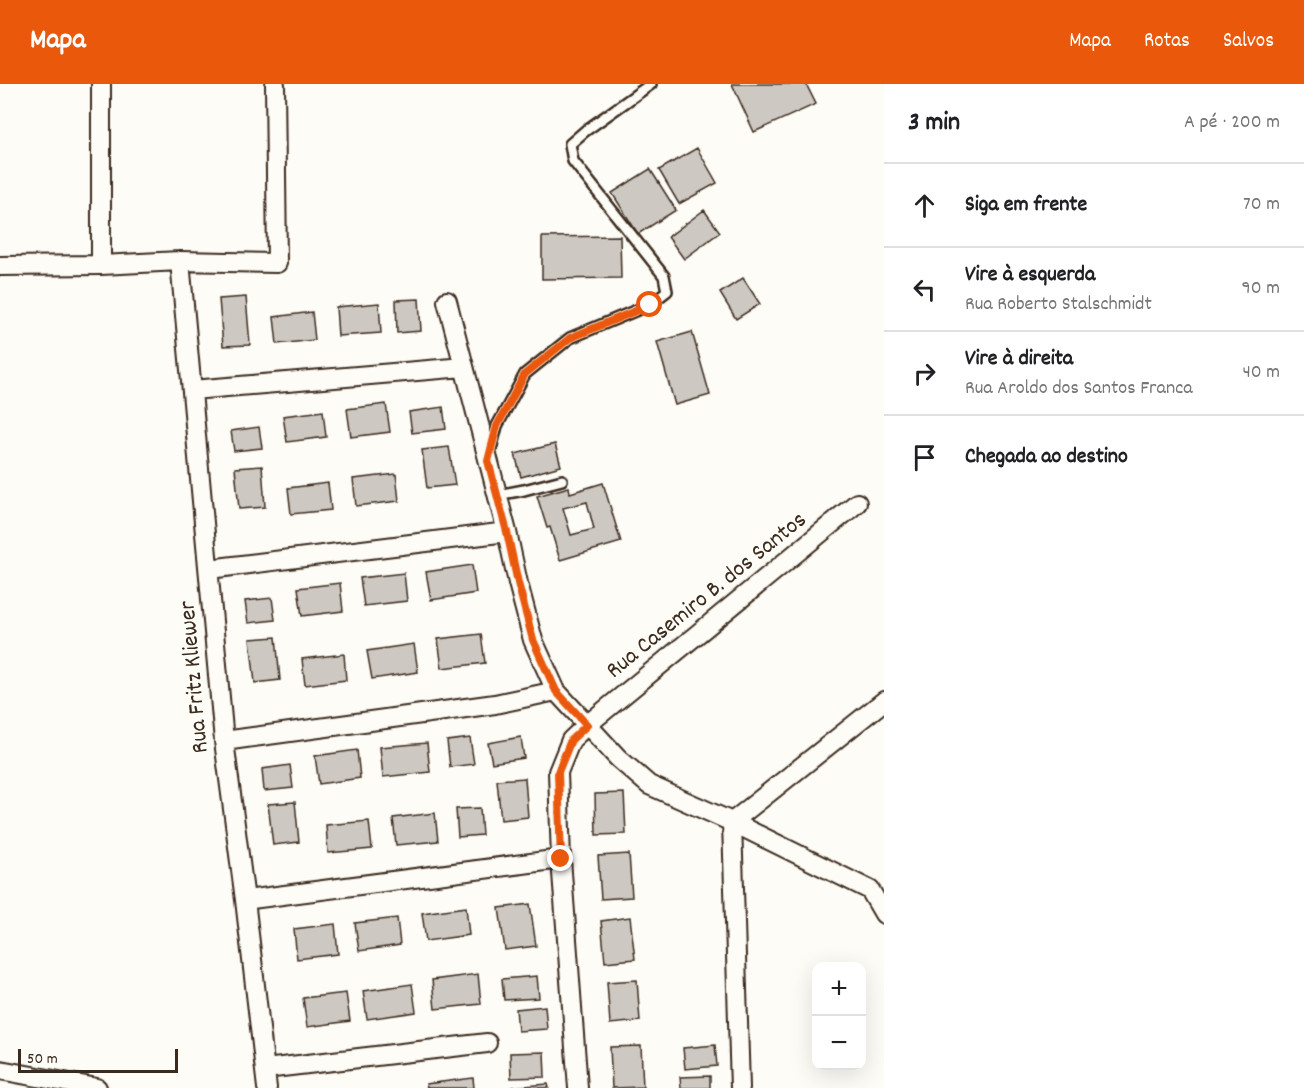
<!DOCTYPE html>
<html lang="pt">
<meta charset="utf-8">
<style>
body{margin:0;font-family:Dekko,sans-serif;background:#f2f2f2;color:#202124}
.controls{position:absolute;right:18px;bottom:18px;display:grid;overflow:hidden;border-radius:12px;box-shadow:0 6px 24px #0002}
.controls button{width:54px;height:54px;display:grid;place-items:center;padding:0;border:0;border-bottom:2px solid #e0e0e0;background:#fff;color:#202124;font:30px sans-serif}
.scale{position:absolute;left:18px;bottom:15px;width:160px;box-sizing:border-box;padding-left:6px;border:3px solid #3b2a1e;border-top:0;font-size:16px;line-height:21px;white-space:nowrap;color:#3b2a1e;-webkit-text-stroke:4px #fdfcf7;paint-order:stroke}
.stop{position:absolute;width:18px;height:18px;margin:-14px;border:4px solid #ea580c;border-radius:50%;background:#fff}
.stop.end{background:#ea580c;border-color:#fff;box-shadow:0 2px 6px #0008}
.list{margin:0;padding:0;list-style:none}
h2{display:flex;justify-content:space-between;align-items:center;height:78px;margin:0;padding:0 24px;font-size:26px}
h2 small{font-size:20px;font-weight:400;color:#757577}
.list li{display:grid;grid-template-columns:39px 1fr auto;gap:18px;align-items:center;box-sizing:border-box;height:84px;padding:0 24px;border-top:2px solid #e0e0e0}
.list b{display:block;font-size:22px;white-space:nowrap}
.list p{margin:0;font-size:20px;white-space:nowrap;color:#757577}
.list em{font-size:20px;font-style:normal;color:#757577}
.icon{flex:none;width:33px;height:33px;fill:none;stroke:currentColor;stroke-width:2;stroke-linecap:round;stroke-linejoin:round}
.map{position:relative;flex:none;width:884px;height:1004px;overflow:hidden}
header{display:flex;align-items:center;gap:36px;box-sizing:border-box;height:84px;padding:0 30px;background:#ea580c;color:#fff}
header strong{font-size:28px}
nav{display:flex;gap:33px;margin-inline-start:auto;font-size:21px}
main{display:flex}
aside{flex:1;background:#fff}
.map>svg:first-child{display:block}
.building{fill:#cdc8c2;stroke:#3b2a1e;stroke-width:1.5;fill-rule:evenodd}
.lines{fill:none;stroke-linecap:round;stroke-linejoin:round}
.lane-casing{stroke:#3b2a1e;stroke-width:14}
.street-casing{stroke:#3b2a1e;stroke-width:22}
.lane{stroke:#fdfcf7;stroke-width:9}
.street{stroke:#fdfcf7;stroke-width:18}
.route{stroke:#ea580c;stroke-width:8}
.labels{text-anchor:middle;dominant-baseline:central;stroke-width:4.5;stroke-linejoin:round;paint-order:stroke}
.street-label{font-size:24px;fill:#3b2a1e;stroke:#fdfcf7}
</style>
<header>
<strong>Mapa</strong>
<nav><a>Mapa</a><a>Rotas</a><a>Salvos</a></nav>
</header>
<main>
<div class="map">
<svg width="884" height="1004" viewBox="0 0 884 1004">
<rect width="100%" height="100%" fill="#fdfcf7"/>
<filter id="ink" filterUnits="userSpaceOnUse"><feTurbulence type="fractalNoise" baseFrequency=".0167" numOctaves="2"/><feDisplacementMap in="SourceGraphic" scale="12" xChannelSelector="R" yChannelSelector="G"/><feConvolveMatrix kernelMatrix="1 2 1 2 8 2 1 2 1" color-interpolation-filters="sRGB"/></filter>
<g filter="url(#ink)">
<path class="building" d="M732,0H806L816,20L754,48Z
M697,64L717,99L679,120L659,86Z
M650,85L676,126L638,150L612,109Z
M704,126L720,148L684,175L668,153Z
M620,152L621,194L542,195V153Z
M743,194L760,220L736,235L720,209Z
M246,213L250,261L223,262L219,215Z
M419,215L421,247L397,249L396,216Z
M379,219L381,249L338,252L336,223Z
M312,228L315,256L277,260L274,233Z
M692,248L710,311L675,321L657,258Z
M386,320L390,348L351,353L347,325Z
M443,323L446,345L412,349L409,328Z
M323,327L326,353L287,358L283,332Z
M259,343L262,364L234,367L231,347Z
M555,360L561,382L521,393L515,370Z
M449,363L455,401L427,404L422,366Z
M262,382L265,423L239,425L235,384Z
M396,390L399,417L356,422L353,395Z
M328,399L331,426L291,430L288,404Z
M603,399L621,458L560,476L550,443L547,444L537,412L569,403L570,409ZM587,418L594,445L571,451L563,424Z
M472,481L476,509L431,516L426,488Z
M404,489L407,517L364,522L360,494Z
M340,499L343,527L302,532L298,504Z
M272,514L275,536L248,539L245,517Z
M481,550L485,579L442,584L438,555Z
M276,553L280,596L255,599L250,555Z
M414,560L418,588L372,595L367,567Z
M344,570L346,596L305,601L302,575Z
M521,653L524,674L492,679L488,659Z
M470,654L474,680L450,683L447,657Z
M427,659L430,688L383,693L380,663Z
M357,666L360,694L319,700L315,672Z
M290,681L293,704L264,707L262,685Z
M525,694L528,733L501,736L497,696Z
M624,709L626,750L596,751L595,710Z
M295,718L299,758L273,761L268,720Z
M480,724L482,751L458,753L456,725Z
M435,729L438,757L396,761L393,734Z
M369,737L372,765L328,769L326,741Z
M629,770L632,813L601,815L598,772Z
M530,820L536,862L505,866L499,824Z
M466,823L469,851L426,857L422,829Z
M630,833L635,875L605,878L601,837Z
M397,834L400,861L359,867L355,839Z
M335,840L338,870L297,875L294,845Z
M478,890L481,920L435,925L432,896Z
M537,892L539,914L504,916L502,895Z
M637,896L640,937L610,940L607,898Z
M412,900L416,928L367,935L363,907Z
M346,909L350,937L307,943L303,914Z
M545,922L547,945L518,947L516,925Z
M715,961L717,982L685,985L683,964Z
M641,962L643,1003L612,1004L610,963Z
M544,968L545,993L511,994L510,969Z
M710,992V1004H681L680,993Z
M473,994L474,1004H427L426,1000Z
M548,1000L549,1004H513V1003Z"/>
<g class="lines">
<g class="lane-casing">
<path id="lane" d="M490,369L497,342L525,290L570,254L649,221L667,207L664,192L573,77L570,60L585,47L651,0
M497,411L524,406L562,396"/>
</g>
<g class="street-casing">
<path id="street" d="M180,177L224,657L245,816L267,1004
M101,181V0
M0,182L101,181L180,177L277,179L275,0
M447,217L507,448L518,499L533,556L556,607L618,674L649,701L732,738L870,806L884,830
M192,306L464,283
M209,485L507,448
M224,657L495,620L556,607
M245,816L561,775
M265,985L487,959
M0,986L97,1004
M578,1004L561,775L558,688L571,656L587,641L857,419
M740,1004L732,738L884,617"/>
</g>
<use href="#lane" class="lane"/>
<use href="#street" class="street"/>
</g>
</g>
<g class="lines" filter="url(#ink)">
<path class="route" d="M561,775L558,688L571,656L587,641L556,607L533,556L518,499L507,448L488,377L497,342L525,290L570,254L650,221"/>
</g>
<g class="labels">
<g class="street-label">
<text transform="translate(707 512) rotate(-39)">Rua Casemiro B. dos Santos</text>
<text transform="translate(195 593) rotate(-95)">Rua Fritz Kliewer</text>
</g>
</g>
</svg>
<div class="controls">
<button>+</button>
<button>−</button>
</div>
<div class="scale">50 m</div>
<div class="stop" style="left:650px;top:221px"></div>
<div class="stop end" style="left:561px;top:775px"></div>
</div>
<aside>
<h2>3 min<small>A pé · 200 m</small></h2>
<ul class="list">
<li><svg class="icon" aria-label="ahead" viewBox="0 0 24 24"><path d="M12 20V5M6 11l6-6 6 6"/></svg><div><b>Siga em frente</b></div><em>70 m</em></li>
<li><svg class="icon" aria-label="left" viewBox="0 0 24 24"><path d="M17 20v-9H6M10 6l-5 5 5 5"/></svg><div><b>Vire à esquerda</b><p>Rua Roberto Stalschmidt</p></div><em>90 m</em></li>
<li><svg class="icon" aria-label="right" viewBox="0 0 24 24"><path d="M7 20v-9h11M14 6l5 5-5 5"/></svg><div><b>Vire à direita</b><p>Rua Aroldo dos Santos Franca</p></div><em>40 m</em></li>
<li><svg class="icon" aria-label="arrive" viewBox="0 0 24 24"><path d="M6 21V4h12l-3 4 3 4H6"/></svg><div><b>Chegada ao destino</b></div></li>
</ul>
</aside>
</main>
